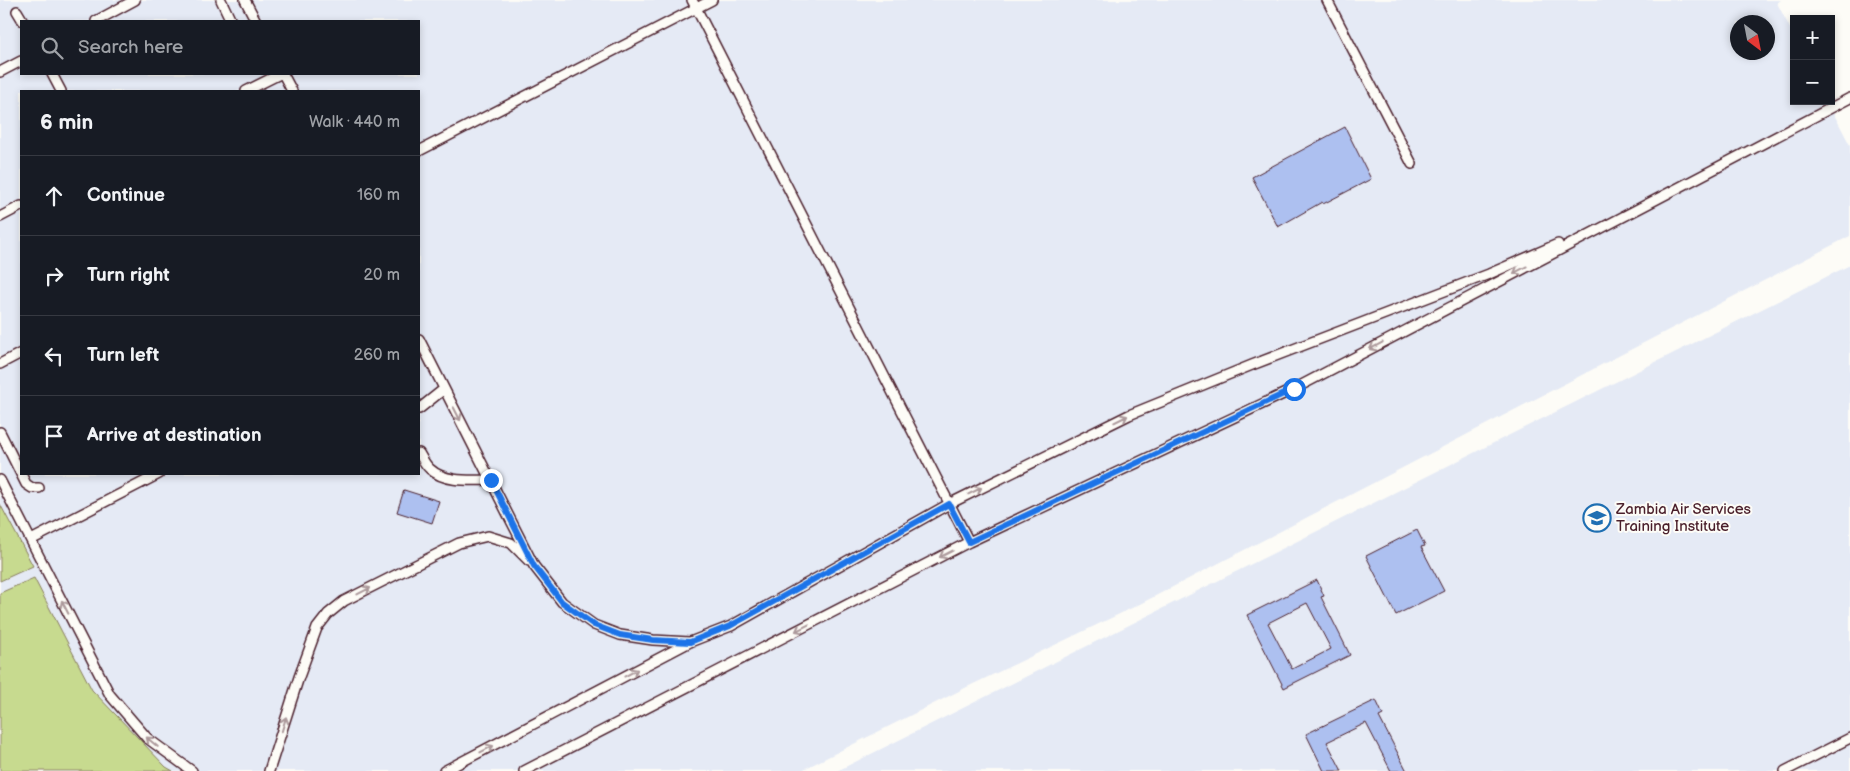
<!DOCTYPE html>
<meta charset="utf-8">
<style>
body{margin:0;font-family:"Balsamiq Sans",sans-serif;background:#242831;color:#f1f3f6}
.controls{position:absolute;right:15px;top:15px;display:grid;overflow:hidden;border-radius:0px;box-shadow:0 2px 8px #0003}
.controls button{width:45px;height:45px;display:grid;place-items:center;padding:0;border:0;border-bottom:1px solid #363941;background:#171b24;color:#f1f3f6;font:25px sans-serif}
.compass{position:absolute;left:1730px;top:15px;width:45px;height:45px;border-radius:50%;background:#171b24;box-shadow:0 2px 8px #0003;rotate:148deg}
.stop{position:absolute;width:15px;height:15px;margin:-11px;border:4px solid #1a73e8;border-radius:50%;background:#fff}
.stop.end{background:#1a73e8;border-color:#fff;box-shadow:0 1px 5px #0008}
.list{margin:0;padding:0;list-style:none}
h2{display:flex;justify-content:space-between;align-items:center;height:65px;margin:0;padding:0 20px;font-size:21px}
h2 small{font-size:16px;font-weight:400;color:#9ea1a6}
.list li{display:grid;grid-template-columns:32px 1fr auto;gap:15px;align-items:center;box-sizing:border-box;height:80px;padding:0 20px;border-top:1px solid #363941}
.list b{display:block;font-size:19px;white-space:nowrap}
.list em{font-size:16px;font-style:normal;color:#9ea1a6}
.icon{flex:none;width:28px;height:28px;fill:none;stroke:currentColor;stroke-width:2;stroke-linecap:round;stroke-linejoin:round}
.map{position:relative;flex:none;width:1850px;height:771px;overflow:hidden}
.search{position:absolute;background:#171b24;box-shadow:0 2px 8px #0003;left:20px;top:20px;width:400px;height:55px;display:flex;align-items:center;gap:12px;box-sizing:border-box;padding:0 18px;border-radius:0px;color:#9ea1a6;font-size:19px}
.panel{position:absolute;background:#171b24;box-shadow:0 2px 8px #0003;left:20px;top:90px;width:400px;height:385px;border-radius:0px}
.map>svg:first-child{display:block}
.built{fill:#e5eaf5;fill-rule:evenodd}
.green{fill:#c7da8f;stroke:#887c5d}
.building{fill:#adc0f0;stroke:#4a1f2b;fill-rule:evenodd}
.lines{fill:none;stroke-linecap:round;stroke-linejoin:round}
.service-casing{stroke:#4a1f2b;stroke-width:12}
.service{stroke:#fdfcf7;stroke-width:9}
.oneway{stroke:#ac999b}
.route{stroke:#1a73e8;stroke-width:6}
.labels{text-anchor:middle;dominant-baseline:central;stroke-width:4;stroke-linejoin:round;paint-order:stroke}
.poi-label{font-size:15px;fill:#4a1f2b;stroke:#fdfcf7;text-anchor:start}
</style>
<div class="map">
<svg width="1850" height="771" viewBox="0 0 1850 771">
<rect width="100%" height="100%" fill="#fdfcf7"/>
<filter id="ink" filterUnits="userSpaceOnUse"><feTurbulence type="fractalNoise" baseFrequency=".02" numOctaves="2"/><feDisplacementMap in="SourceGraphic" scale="10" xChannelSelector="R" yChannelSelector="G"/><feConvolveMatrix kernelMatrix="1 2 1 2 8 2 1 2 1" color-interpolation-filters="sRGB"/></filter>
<g filter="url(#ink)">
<path class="built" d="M0,0H1781L1777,3L1794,36V101H1827L1850,145V236L1134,607L967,687L800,771H0ZM21,21H419V74H21ZM1738,22H1768V52H1738ZM21,91H419V474H21Z
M1850,265V771H837Z"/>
<path class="green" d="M0,504L33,566L0,581Z
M34,578L92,690L166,767L173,771H0V593Z"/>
<path class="building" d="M1345,127L1371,179L1323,204L1322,202L1278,227L1252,177Z
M404,490L439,501L432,523L397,512Z
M1417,530L1425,546L1421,547L1444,591L1396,615L1366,556Z
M1317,580L1324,596L1321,597L1350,655L1284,688L1247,615ZM1307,603L1331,649L1292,669L1268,623Z
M1376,700L1383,715L1379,717L1407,771H1391L1366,723L1327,742L1342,771H1324L1306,734Z"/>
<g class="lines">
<g class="service-casing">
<path id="service" d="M221,0L231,21
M245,0L256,21
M692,0L969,542
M1327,0L1412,164
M17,11L23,21
M96,21L135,0
M0,72L21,61
M52,74L61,91
M283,74L292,91
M246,91L280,74
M419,151L712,0
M0,217L21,206
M419,339L534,566L562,602L594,625L620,635L653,640L690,642
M0,364L21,353
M419,409L444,389
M0,432L26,484L32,488H39
M419,453C422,458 425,465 430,469C445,483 472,480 491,480
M0,480L110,695L147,738L192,771
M31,540L159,474
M269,771L299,677L317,628L328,614L344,601L459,543L488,536L511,543L529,561
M444,771L690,642L731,626L949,504L1129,415L1252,365L1489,274L1558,244
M524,771L969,542L1294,389L1850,98
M1785,771L1850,738"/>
</g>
<use href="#service" class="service"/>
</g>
<defs><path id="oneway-shaft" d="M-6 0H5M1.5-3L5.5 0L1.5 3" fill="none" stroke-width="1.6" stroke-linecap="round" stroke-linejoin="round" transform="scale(1.25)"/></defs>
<g class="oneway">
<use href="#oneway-shaft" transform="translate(1520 270) rotate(152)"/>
<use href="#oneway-shaft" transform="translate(1376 346) rotate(152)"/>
<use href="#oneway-shaft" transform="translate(457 414) rotate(63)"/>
<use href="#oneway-shaft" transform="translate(1121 419) rotate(-26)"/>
<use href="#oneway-shaft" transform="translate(975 491) rotate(-26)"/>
<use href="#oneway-shaft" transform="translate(946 554) rotate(153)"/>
<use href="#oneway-shaft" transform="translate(364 591) rotate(-27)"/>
<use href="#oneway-shaft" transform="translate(65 607) rotate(-117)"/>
<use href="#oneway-shaft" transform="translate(802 628) rotate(153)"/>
<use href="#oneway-shaft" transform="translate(631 673) rotate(-28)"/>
<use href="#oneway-shaft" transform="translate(284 724) rotate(-73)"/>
<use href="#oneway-shaft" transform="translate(152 742) rotate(-140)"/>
<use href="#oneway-shaft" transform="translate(487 749) rotate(-27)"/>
</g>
</g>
<g class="lines" filter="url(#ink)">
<path class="route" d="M491,480L534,566L562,602L594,625L620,635L653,640L690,642L730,626L949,504L969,542L1294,389"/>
</g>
<defs>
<g id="university-ring" transform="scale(1.4375)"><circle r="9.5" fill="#fdfcf7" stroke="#1f6fb2" stroke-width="1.5"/><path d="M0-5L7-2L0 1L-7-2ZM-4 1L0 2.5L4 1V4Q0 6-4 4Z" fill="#1f6fb2"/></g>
</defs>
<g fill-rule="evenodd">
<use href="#university-ring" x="1597" y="518"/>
</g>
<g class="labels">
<g class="poi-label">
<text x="1616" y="509">Zambia Air Services<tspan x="1616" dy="17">Training Institute</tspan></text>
</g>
</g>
</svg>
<div class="controls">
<button>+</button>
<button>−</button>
</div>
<svg class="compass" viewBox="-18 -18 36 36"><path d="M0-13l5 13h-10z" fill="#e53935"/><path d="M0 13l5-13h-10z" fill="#9ea1a6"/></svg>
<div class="stop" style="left:1294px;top:389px"></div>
<div class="stop end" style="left:491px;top:480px"></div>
<div class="search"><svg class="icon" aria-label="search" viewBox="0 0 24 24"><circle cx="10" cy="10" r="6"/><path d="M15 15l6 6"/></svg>Search here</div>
<section class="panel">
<h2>6 min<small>Walk · 440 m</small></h2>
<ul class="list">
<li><svg class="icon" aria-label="ahead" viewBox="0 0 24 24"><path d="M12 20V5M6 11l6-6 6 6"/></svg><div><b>Continue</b></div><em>160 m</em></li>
<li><svg class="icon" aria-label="right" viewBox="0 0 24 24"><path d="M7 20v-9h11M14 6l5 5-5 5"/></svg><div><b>Turn right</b></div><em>20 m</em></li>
<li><svg class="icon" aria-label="left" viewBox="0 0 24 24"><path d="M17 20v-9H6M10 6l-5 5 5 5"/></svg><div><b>Turn left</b></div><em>260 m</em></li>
<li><svg class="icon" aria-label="arrive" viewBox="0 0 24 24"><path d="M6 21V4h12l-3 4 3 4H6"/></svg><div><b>Arrive at destination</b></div></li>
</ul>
</section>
</div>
